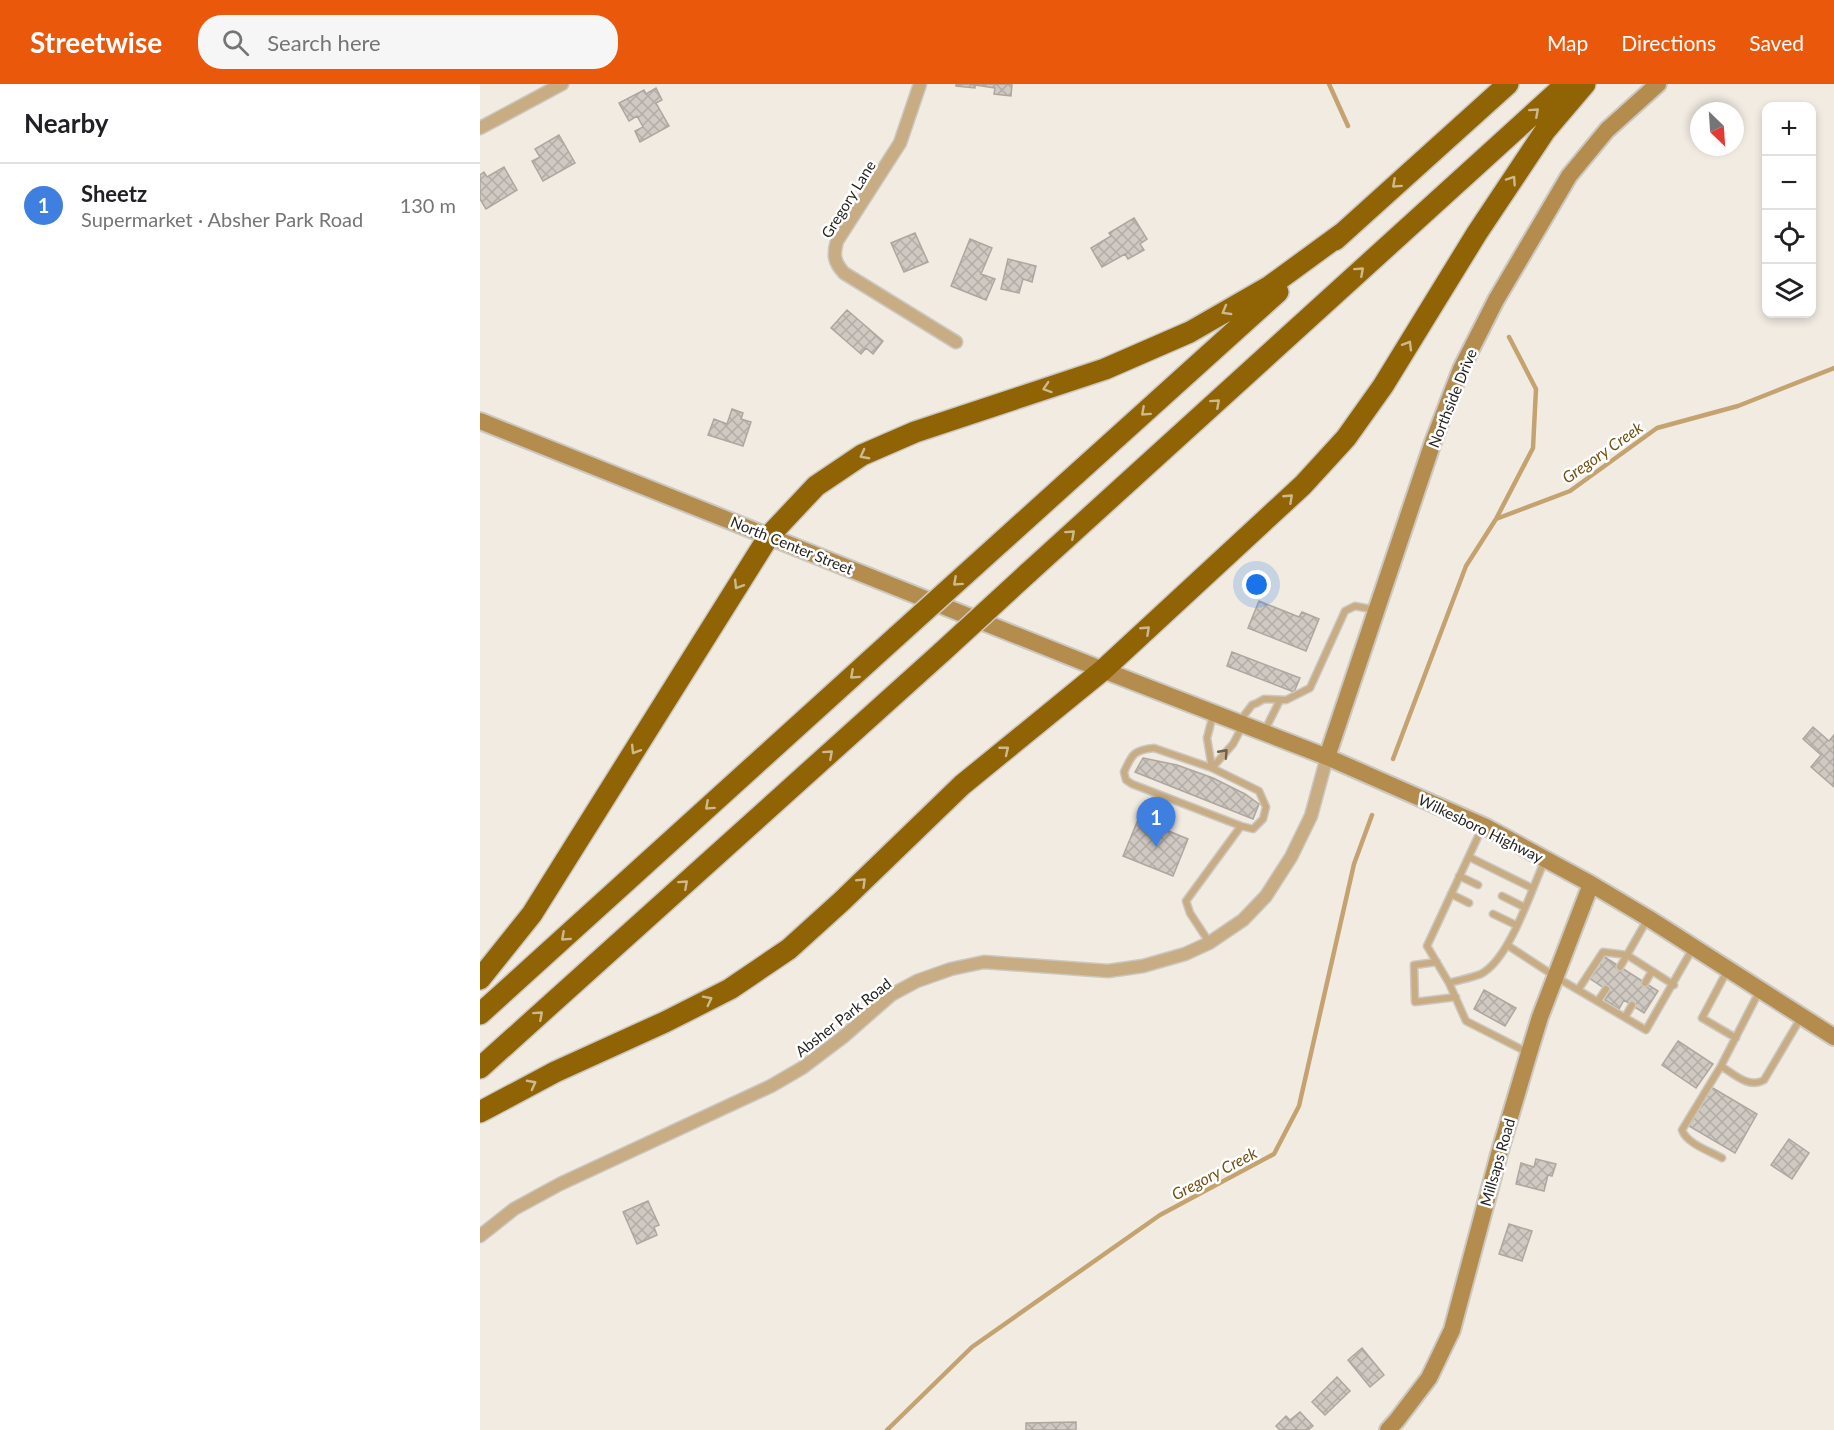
<!DOCTYPE html>
<meta charset="utf-8">
<style>
body{margin:0;font-family:Lato,sans-serif;background:#f6f6f6;color:#202124}
.controls{position:absolute;right:18px;top:18px;display:grid;overflow:hidden;border-radius:12px;box-shadow:0 3px 9px #0003}
.controls button{width:54px;height:54px;display:grid;place-items:center;padding:0;border:0;border-bottom:2px solid #e0e0e0;background:#fff;color:#202124;font:30px sans-serif}
.compass{position:absolute;left:1210px;top:18px;width:54px;height:54px;border-radius:50%;background:#fff;box-shadow:0 3px 9px #0003;rotate:155deg}
.you{position:absolute;left:777px;top:501px;width:21px;height:21px;margin:-15px;border:4px solid #fff;border-radius:50%;background:#1a73e8;box-shadow:0 0 0 9px #1a73e833}
.badge{display:grid;place-items:center;width:39px;height:39px;border-radius:50%;background:#ea580c;color:#fff;font-size:20px;font-weight:700}
.pin{position:absolute;translate:-50% -50px;filter:drop-shadow(0 2px 3px #0008)}
.pin::after{content:'';position:absolute;top:32px;width:21px;height:18px;background:inherit;clip-path:polygon(0 0,100% 0,50% 100%)}
.list{margin:0;padding:0;list-style:none}
h2{display:flex;justify-content:space-between;align-items:center;height:78px;margin:0;padding:0 24px;font-size:26px}
h2 small{font-size:20px;font-weight:400;color:#757577}
.list li{display:grid;grid-template-columns:39px 1fr auto;gap:18px;align-items:center;box-sizing:border-box;height:84px;padding:0 24px;border-top:2px solid #e0e0e0}
.list b{display:block;font-size:22px;white-space:nowrap}
.list p{margin:0;font-size:20px;white-space:nowrap;color:#757577}
.list em{font-size:20px;font-style:normal;color:#757577}
.icon{flex:none;width:33px;height:33px;fill:none;stroke:currentColor;stroke-width:2;stroke-linecap:round;stroke-linejoin:round}
.map{position:relative;flex:none;width:1354px;height:1346px;overflow:hidden}
header{display:flex;align-items:center;gap:36px;box-sizing:border-box;height:84px;padding:0 30px;background:#ea580c;color:#fff}
header strong{font-size:28px}
nav{display:flex;gap:33px;margin-inline-start:auto;font-size:21px}
.search{width:420px;height:54px;background:#f6f6f6;display:flex;align-items:center;gap:15px;box-sizing:border-box;padding:0 21px;border-radius:24px;color:#757577;font-size:22px}
main{display:flex}
aside{flex:1;background:#fff}
.map>svg:first-child{display:block}
.lines{fill:none;stroke-linecap:round;stroke-linejoin:round}
.stream{stroke:#c4a370;stroke-width:4.5}
.building{fill:url(#building-cross-hatch);stroke:#ada79f;stroke-width:1.5}
.lane-casing{stroke:#ccc7bf;stroke-width:9}
.street-casing{stroke:#ccc7bf;stroke-width:15}
.secondary-casing{stroke:#ccc7bf;stroke-width:20}
.highway-casing{stroke:#ccc7bf;stroke-width:24}
.lane{stroke:#c7ac84;stroke-width:6}
.street{stroke:#c7ac84;stroke-width:12}
.secondary{stroke:#b48c4e;stroke-width:16}
.highway{stroke:#906304;stroke-width:21}
.highway-bridge-casing{stroke:#ccc7bf;stroke-width:24;stroke-linecap:butt}
.highway-bridge{stroke:#906304;stroke-width:21}
.oneway{stroke:#cdb98e}
.oneway2{stroke:#6e614e}
.labels{text-anchor:middle;dominant-baseline:central;stroke-width:5;stroke-linejoin:round;paint-order:stroke}
.street-label{font-size:15px;fill:#262421;stroke:#fff}
.water-label{font-size:16px;font-style:italic;fill:#725013;stroke:#fff}
</style>
<header>
<strong>Streetwise</strong>
<div class="search"><svg class="icon" aria-label="search" viewBox="0 0 24 24"><circle cx="10" cy="10" r="6"/><path d="M15 15l6 6"/></svg>Search here</div>
<nav><a>Map</a><a>Directions</a><a>Saved</a></nav>
</header>
<main>
<aside>
<h2>Nearby<small></small></h2>
<ul class="list">
<li><span class="badge" style="background:#3f7fe0">1</span><div><b>Sheetz</b><p>Supermarket · Absher Park Road</p></div><em>130 m</em></li>
</ul>
</aside>
<div class="map">
<svg width="1354" height="1346" viewBox="0 0 1354 1346">
<defs>
<pattern id="building-cross-hatch" width="8" height="8" patternUnits="userSpaceOnUse" patternTransform="scale(1.5)"><rect width="8" height="8" fill="#cfc9c1"/><path d="M0 0l8 8M0 8l8-8" fill="none" stroke="#b2aca6"/></pattern>
</defs>
<rect width="100%" height="100%" fill="#f1ebe2"/>
<g class="lines">
<path class="stream" d="M849,0L868,42
M1016,435L1053,364L1056,305L1029,253
M913,675L986,482L1016,435L1090,407L1177,344L1258,322L1354,284
M407,1346L492,1263L680,1131L794,1070L819,1022L874,780L892,731"/>
</g>
<path class="building" d="M476,0H532L531,12L514,10L515,4L495,1V4L476,2Z
M176,4L182,16L176,19L189,42L160,58L155,47L163,43L157,32L149,37L139,19L164,6L166,10Z
M79,51L95,79L63,97L52,77L60,73L55,65Z
M24,83L37,106L6,125L0,115V91L4,88L7,93Z
M654,134L667,155L660,160L664,166L648,175L645,170L622,183L611,164L631,152L629,149Z
M435,149L448,178L424,188L411,159Z
M490,155L512,164L501,190L515,195L506,216L471,202Z
M528,175L556,182L552,198L543,195L539,209L521,205Z
M367,226L403,257L393,270L386,264L381,270L351,244Z
M252,325L263,329L261,335L271,338L263,362L228,351L234,335L247,340Z
M779,517L819,533L822,528L839,535L826,567L768,544Z
M752,568L820,594L814,608L747,582Z
M1333,643L1349,657L1354,651V703L1331,683L1341,671L1323,655Z
M663,674L697,681L733,694L765,710L779,720L773,735L655,688Z
M660,731L675,737L674,741L708,755L693,792L643,772Z
M1123,872L1178,907L1164,929L1144,916L1139,925L1125,916L1130,908L1109,894Z
M1004,906L1036,924L1025,942L994,925Z
M1198,957L1233,980L1216,1004L1182,981Z
M1231,1003L1277,1030L1255,1069L1209,1042Z
M1309,1055L1329,1069L1312,1095L1291,1081Z
M1056,1075L1076,1080L1072,1092L1068,1091L1064,1107L1036,1100L1041,1079L1054,1083Z
M168,1117L179,1141L174,1143L177,1151L157,1160L143,1128Z
M1029,1140L1052,1147L1042,1177L1019,1170Z
M882,1264L904,1291L890,1303L868,1276Z
M857,1293L870,1307L845,1331L832,1318Z
M820,1328L833,1342L828,1346H800L796,1342L806,1332L810,1336Z
M596,1338V1346H546V1339Z"/>
<g class="lines">
<g class="lane-casing">
<path id="lane" d="M733,631L727,654L732,684L753,660L763,641
M759,638L772,621L777,619L784,615L806,616L830,604L865,527L875,522L896,526
M784,648L800,616
M674,664L732,684L779,707L786,723L783,735L773,745L761,742L652,700L646,696L644,688C652,670 654,666 674,664Z
M1003,742L947,862L969,899C979,896 991,894 1001,890C1030,875 1051,806 1065,776
M989,773L1052,804
M979,792L998,801
M971,810L989,819
M1022,812L1044,823
M1013,830L1036,841
M1167,836L1147,871L1194,901
M729,858L710,829L706,817L761,742
M1027,861L1076,893L1166,946L1213,864
M957,878L934,881L935,918L976,913
M1247,887L1222,934L1256,954
M969,899L986,937L1047,968
M1165,899L1172,887
M1098,906L1123,868L1147,871L1140,883
M1280,906L1241,982C1254,990 1269,1005 1284,996L1322,932
M1118,917L1126,905
M1145,933L1152,921
M1241,982L1202,1046C1207,1060 1230,1067 1242,1074"/>
</g>
<g class="street-casing">
<path id="street" d="M440,0L420,59L357,157C353,171 354,178 364,189L476,258
M0,44L82,0
M0,1152L34,1125L80,1100L291,1002L322,984L363,953L411,911L437,897L471,885L504,878L628,887L663,882L705,870L729,859L763,836L786,812L811,773L831,732L847,673"/>
</g>
<g class="secondary-casing">
<path id="secondary" d="M0,337L623,586L847,673L1006,743L1111,800L1168,834L1354,953
M847,673L953,358L981,285L1016,216L1089,92L1127,46L1178,0
M908,1346L917,1336L949,1294L972,1246L1019,1070L1049,969L1060,933L1111,800"/>
</g>
<g class="highway-casing">
<path id="highway" d="M855,156L1028,0
M520,459L798,208
M548,489L1086,0
M0,895L52,830L289,452L336,402L382,371L435,348L625,285L710,248L790,202L864,148
M0,930L417,552
M0,984L462,568
M0,1028L75,988L185,938L250,905L309,865L362,817L482,701L623,586L823,401L866,354L903,302L997,149L1065,47L1105,0"/>
</g>
<use href="#lane" class="lane"/>
<use href="#street" class="street"/>
<use href="#secondary" class="secondary"/>
<use href="#highway" class="highway"/>
<g class="highway-bridge-casing">
<path id="highway-bridge" d="M417,552L520,459
M462,568L548,489"/>
</g>
<use href="#highway-bridge" class="highway-bridge"/>
</g>
<defs><path id="oneway-chevron" d="M-2-3.5L2.5 0L-2 3.5" fill="none" stroke-width="1.6" stroke-linecap="round" stroke-linejoin="round" transform="scale(1.5)"/></defs>
<g class="oneway">
<use href="#oneway-chevron" transform="translate(1055 28) rotate(-42)"/>
<use href="#oneway-chevron" transform="translate(1032 96) rotate(-56)"/>
<use href="#oneway-chevron" transform="translate(916 100) rotate(138)"/>
<use href="#oneway-chevron" transform="translate(880 187) rotate(-42)"/>
<use href="#oneway-chevron" transform="translate(746 227) rotate(150)"/>
<use href="#oneway-chevron" transform="translate(928 261) rotate(-59)"/>
<use href="#oneway-chevron" transform="translate(567 304) rotate(162)"/>
<use href="#oneway-chevron" transform="translate(736 319) rotate(-42)"/>
<use href="#oneway-chevron" transform="translate(665 328) rotate(138)"/>
<use href="#oneway-chevron" transform="translate(384 371) rotate(152)"/>
<use href="#oneway-chevron" transform="translate(809 414) rotate(-43)"/>
<use href="#oneway-chevron" transform="translate(591 450) rotate(-42)"/>
<use href="#oneway-chevron" transform="translate(477 498) rotate(138)"/>
<use href="#oneway-chevron" transform="translate(258 501) rotate(122)"/>
<use href="#oneway-chevron" transform="translate(666 546) rotate(-43)"/>
<use href="#oneway-chevron" transform="translate(374 591) rotate(138)"/>
<use href="#oneway-chevron" transform="translate(155 666) rotate(122)"/>
<use href="#oneway-chevron" transform="translate(525 666) rotate(-39)"/>
<use href="#oneway-chevron" transform="translate(349 670) rotate(-42)"/>
<use href="#oneway-chevron" transform="translate(229 722) rotate(138)"/>
<use href="#oneway-chevron" transform="translate(382 798) rotate(-44)"/>
<use href="#oneway-chevron" transform="translate(204 800) rotate(-42)"/>
<use href="#oneway-chevron" transform="translate(85 853) rotate(138)"/>
<use href="#oneway-chevron" transform="translate(228 916) rotate(-27)"/>
<use href="#oneway-chevron" transform="translate(59 931) rotate(-42)"/>
<use href="#oneway-chevron" transform="translate(52 1000) rotate(-28)"/>
</g>
<use class="oneway2" href="#oneway-chevron" transform="translate(744 669) rotate(-48)"/>
<g class="labels">
<g class="street-label">
<text transform="translate(368 115) rotate(-58)">Gregory Lane</text>
<text transform="translate(972 314) rotate(-68)">Northside Drive</text>
<text transform="translate(312 461) rotate(22)">North Center Street</text>
<text transform="translate(1001 744) rotate(26)">Wilkesboro Highway</text>
<text transform="translate(363 933) rotate(-38)">Absher Park Road</text>
<text transform="translate(1017 1078) rotate(-74)">Millsaps Road</text>
</g>
<g class="water-label">
<text transform="translate(1122 368) rotate(-35)">Gregory Creek</text>
<text transform="translate(734 1089) rotate(-28)">Gregory Creek</text>
</g>
</g>
</svg>
<div class="controls">
<button>+</button>
<button>−</button>
<button><svg class="icon" aria-label="locate" viewBox="0 0 24 24"><circle cx="12" cy="12" r="6"/><path d="M12 2v4M12 18v4M2 12h4M18 12h4"/></svg></button>
<button><svg class="icon" aria-label="layers" viewBox="0 0 24 24"><path d="M12 4l9 5-9 5-9-5zM3 14l9 5 9-5"/></svg></button>
</div>
<svg class="compass" viewBox="-18 -18 36 36"><path d="M0-13l5 13h-10z" fill="#e53935"/><path d="M0 13l5-13h-10z" fill="#757577"/></svg>
<div class="you"></div>
<div class="pin badge" style="left:676px;top:763px;background:#3f7fe0">1</div>
</div>
</main>
